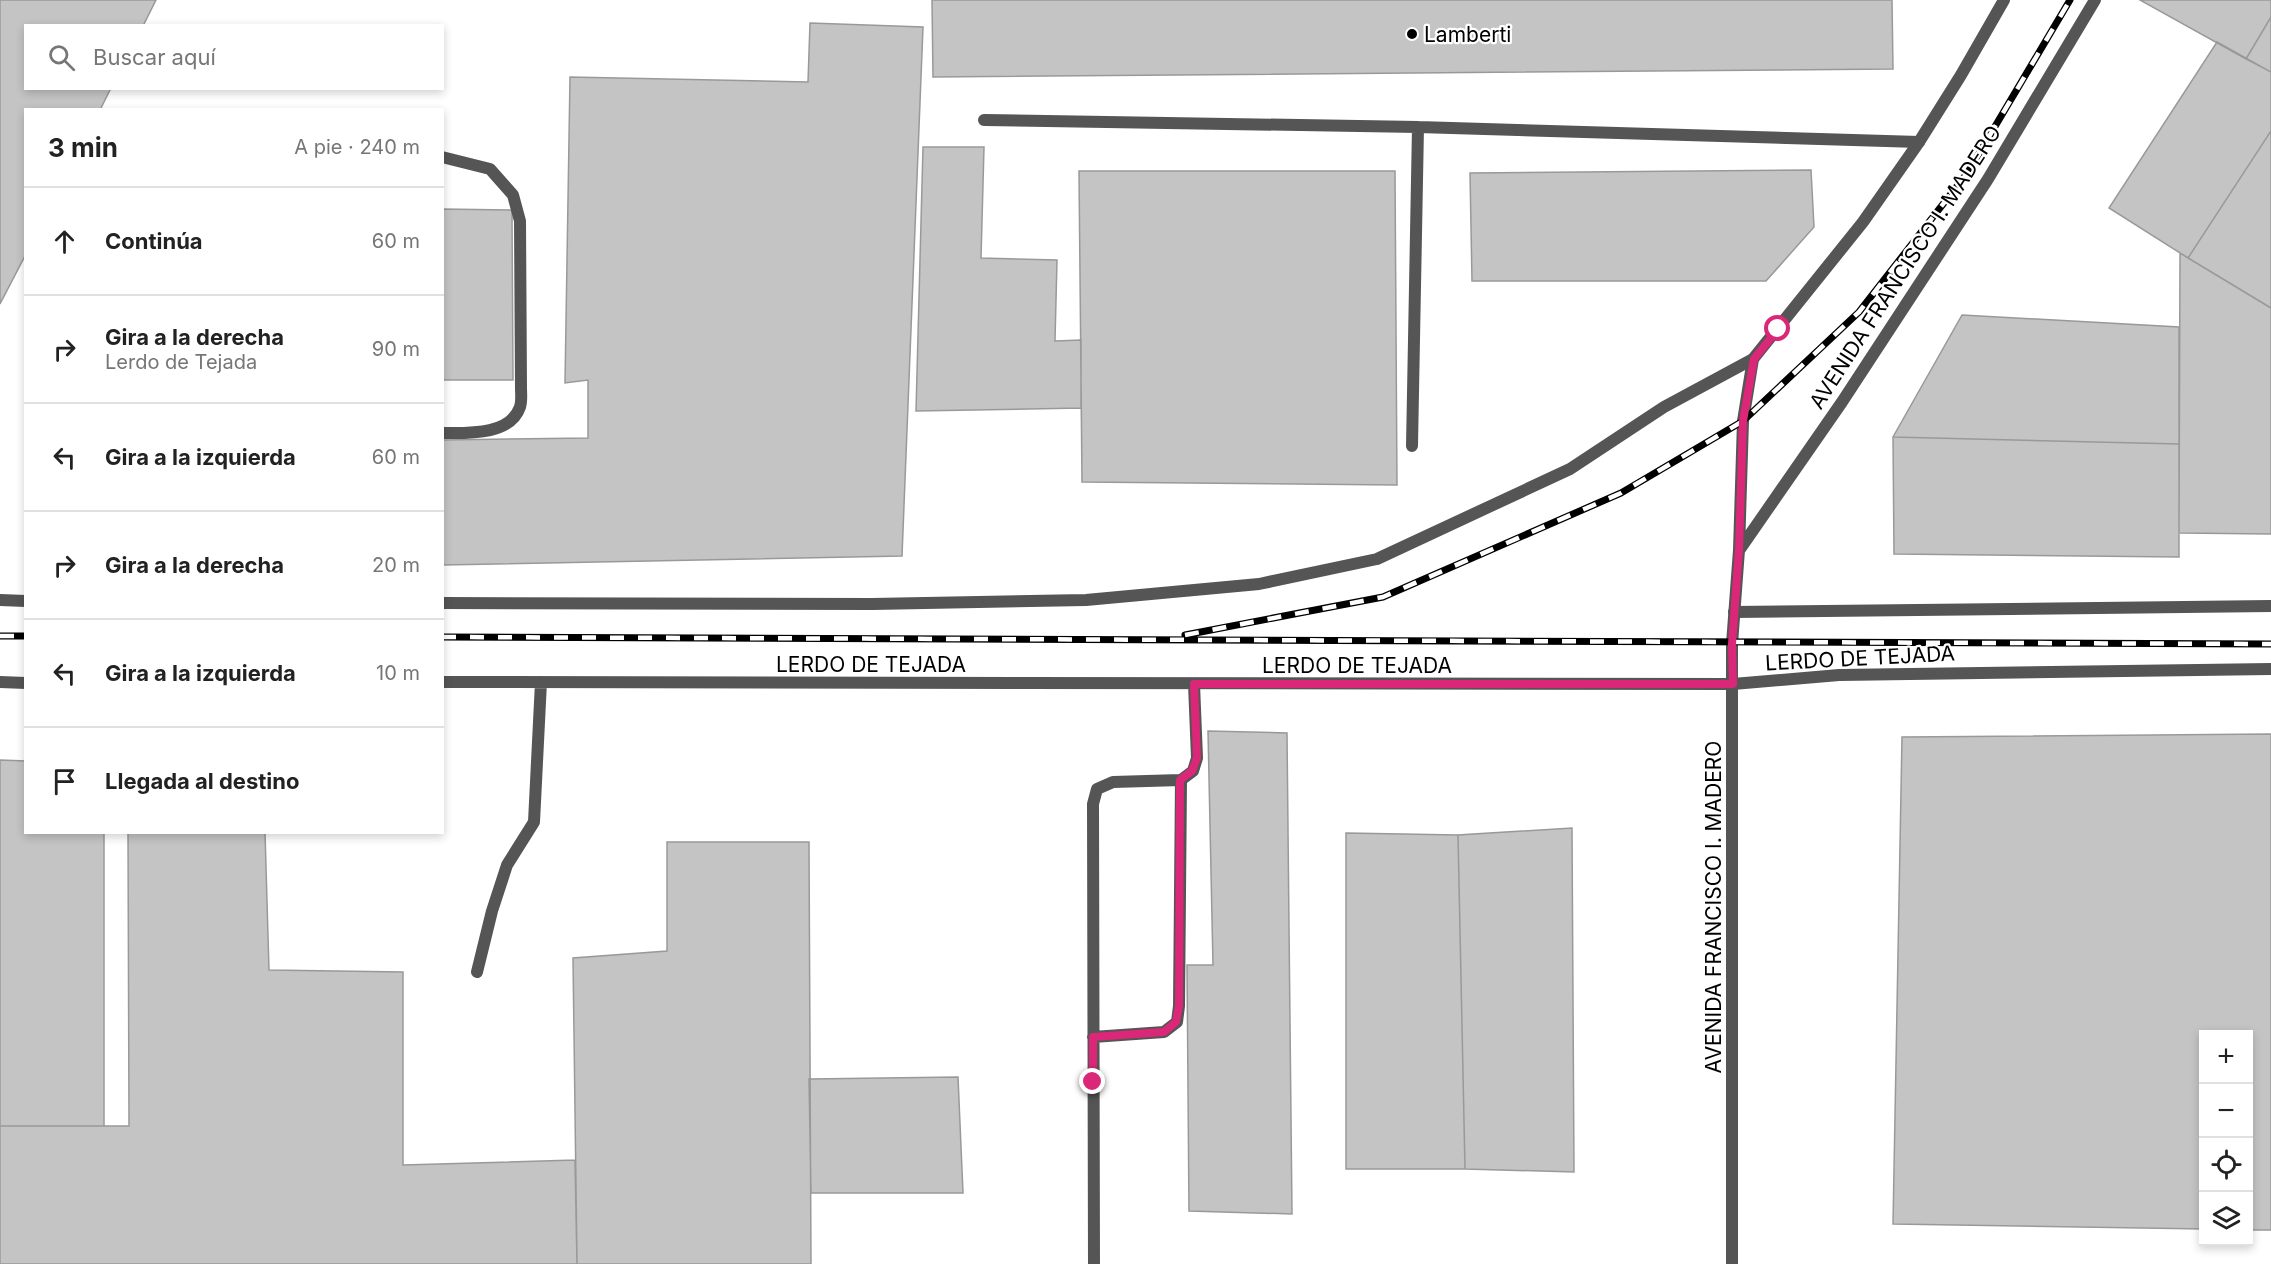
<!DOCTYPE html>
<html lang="es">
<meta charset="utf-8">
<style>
body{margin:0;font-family:Inter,sans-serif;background:#f6f6f6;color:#222}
.controls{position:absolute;right:18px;bottom:18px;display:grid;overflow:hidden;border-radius:0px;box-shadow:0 3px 9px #0003}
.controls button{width:54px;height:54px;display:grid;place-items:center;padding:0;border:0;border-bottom:2px solid #e0e0e0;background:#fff;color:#222;font:30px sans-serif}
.stop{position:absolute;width:18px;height:18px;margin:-14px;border:4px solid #db2777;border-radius:50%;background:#fff}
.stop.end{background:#db2777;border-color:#fff;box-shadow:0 2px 6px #0008}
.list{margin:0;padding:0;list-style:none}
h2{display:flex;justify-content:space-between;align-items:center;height:78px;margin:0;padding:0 24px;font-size:26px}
h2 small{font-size:20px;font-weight:400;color:#767676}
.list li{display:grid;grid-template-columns:39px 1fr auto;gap:18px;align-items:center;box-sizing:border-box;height:108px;padding:0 24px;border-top:2px solid #e0e0e0}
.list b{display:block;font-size:22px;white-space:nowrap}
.list p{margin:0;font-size:20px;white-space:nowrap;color:#767676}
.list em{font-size:20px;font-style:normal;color:#767676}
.icon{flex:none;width:33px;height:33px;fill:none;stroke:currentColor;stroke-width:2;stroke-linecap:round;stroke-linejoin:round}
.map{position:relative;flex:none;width:2271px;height:1264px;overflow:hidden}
.search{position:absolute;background:#fff;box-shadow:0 3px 9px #0003;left:24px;top:24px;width:420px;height:66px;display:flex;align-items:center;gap:15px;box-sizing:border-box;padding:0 21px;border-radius:0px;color:#767676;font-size:22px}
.panel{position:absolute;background:#fff;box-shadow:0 3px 9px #0003;left:24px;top:108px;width:420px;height:726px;border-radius:0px}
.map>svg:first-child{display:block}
.building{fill:#c4c4c4;stroke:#999;stroke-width:1.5}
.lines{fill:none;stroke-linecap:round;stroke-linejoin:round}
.service{stroke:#555;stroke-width:12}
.tertiary{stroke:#555;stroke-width:12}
.rail-casing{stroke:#000;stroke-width:7}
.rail{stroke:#fff;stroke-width:4.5;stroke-dasharray:14;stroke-linecap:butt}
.route{stroke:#db2777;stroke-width:8}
.poi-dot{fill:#000;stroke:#fff;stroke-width:2}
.labels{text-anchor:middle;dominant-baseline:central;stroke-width:4.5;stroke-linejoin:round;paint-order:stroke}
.poi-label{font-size:21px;fill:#000;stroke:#fff;text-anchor:start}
.street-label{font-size:21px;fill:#000;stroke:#fff}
</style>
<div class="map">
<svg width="2271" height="1264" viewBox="0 0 2271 1264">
<rect width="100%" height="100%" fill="#fff"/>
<path class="building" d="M0,0H156L143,26H26V88H111L100,110H26V254L0,304Z
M932,0H1892L1893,69L933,77Z
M2140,0H2271V17L2246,59Z
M2271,17V72L2246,59Z
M810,23L923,27L902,556L442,565V440L588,438V380L565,383L570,77L808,82Z
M2217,42L2271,72V131L2188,258L2109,208Z
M2271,131V308L2188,258Z
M923,147H984L981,258L1057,260L1055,341L1081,340V408L916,411Z
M1811,170L1814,227L1766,281H1472L1470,173Z
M1079,171H1395L1397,485L1082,482Z
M442,209L512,210L513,380H442Z
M2180,253L2271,308V534L2179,533Z
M1962,315L2179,327V444L1893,437Z
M1893,437L2179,444V557L1894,554Z
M1208,731L1287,733L1292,1214L1189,1211L1187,965H1213Z
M2271,734V1230H2248V1034H2204V1229L1893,1224L1902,737Z
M0,760L26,761V832H104V1126H0Z
M1572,828L1574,1172L1465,1169L1458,835Z
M128,832H265L269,970L403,972V1165L575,1160L577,1264H0V1126H129Z
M1346,833L1458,835L1465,1169H1346Z
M667,842H809L811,1264H577L573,958L667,951Z
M958,1077L963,1193H811L809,1079Z"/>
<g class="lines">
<path class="service" d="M984,120L1418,127L1919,142
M442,157L490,169L513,195L520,221L521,388C521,393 522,401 520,407C510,436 466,433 442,433
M1412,446L1418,127
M0,600L26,601
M442,603L872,604L1086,600L1259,584L1377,559L1570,469L1664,407L1753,359
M1734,612L2271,606
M0,682L26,683
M442,682L1733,684L1839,675L2271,669
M477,972L492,911L507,865L534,822L541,682
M1093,1037L1164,1032L1177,1022L1179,1006L1181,780
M1094,1264L1093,804L1097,789L1113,782L1181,780L1193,771L1197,758L1194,684"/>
<path class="tertiary" d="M1740,549L1842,402L1988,179L2095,0
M1732,1264V644L1739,550L1743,421L1753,359L1863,222L1919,142L1961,75L2004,0"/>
<g class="rail-casing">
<path id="rail" d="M1185,635L1383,597L1621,493L1743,421L1859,312L1968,172L2070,0
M0,636H26
M442,637L2271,644"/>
</g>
<use href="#rail" class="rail"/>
</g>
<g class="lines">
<path class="route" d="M1093,1082V1037L1164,1032L1176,1022L1179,1006L1180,780L1192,771L1197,758L1194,684H1733L1732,644L1739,550L1743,421L1754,359L1778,329"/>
</g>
<circle class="poi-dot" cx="1412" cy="34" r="6"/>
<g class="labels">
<g class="poi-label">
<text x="1424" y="34">Lamberti</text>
</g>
<g class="street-label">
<text transform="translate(1905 267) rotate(-57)">AVENIDA FRANCISCO I. MADERO</text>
<text transform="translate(1860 658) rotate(-3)">LERDO DE TEJADA</text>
<text x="871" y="664">LERDO DE TEJADA</text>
<text x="1357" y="665">LERDO DE TEJADA</text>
<text transform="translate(1713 907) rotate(-90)">AVENIDA FRANCISCO I. MADERO</text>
</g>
</g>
</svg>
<div class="controls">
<button>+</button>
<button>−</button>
<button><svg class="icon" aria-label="locate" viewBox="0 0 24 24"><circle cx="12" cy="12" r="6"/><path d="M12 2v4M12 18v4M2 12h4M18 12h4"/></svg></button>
<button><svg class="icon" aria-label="layers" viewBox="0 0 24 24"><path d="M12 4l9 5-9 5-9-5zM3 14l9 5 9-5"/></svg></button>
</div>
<div class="stop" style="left:1778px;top:329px"></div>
<div class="stop end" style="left:1093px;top:1082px"></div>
<div class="search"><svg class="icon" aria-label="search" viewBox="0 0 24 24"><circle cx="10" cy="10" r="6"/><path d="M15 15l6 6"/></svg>Buscar aquí</div>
<section class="panel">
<h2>3 min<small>A pie · 240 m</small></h2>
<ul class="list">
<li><svg class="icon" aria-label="ahead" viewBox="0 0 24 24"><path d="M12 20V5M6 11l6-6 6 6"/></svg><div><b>Continúa</b></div><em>60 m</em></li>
<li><svg class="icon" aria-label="right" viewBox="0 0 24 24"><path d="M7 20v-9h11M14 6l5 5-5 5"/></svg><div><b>Gira a la derecha</b><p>Lerdo de Tejada</p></div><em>90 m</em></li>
<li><svg class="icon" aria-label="left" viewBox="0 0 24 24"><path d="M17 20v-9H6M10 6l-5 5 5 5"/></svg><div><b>Gira a la izquierda</b></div><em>60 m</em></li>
<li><svg class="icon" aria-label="right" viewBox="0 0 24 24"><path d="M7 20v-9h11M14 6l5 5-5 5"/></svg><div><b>Gira a la derecha</b></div><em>20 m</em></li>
<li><svg class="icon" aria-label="left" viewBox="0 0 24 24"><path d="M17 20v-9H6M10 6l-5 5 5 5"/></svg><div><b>Gira a la izquierda</b></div><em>10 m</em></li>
<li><svg class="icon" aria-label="arrive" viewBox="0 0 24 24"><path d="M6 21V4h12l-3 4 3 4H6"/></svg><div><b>Llegada al destino</b></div></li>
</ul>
</section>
</div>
